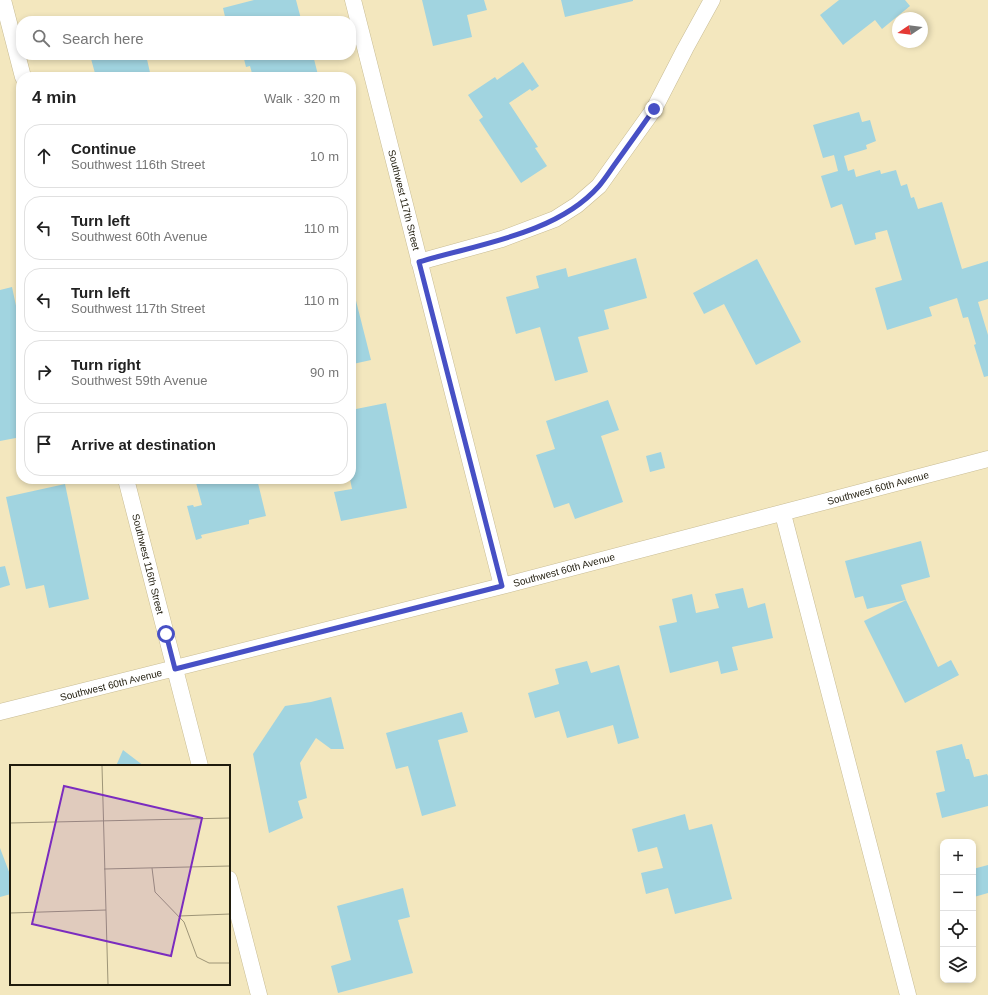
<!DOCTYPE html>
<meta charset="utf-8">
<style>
body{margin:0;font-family:Arial,sans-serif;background:#f2f2f2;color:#222}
.controls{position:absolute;right:12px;bottom:12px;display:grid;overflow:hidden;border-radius:8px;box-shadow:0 2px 6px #0003}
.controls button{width:36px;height:36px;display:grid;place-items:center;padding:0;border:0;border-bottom:1px solid #e0e0e0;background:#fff;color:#222;font:20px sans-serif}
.compass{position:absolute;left:892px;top:12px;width:36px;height:36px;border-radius:50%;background:#fff;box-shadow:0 2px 6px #0003;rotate:257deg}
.stop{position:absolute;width:12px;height:12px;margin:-9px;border:3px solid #4750c5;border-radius:50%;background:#fff}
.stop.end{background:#4750c5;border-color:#fff;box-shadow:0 1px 4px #0008}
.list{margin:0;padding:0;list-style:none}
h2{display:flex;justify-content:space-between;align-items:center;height:52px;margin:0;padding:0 16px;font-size:17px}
h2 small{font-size:13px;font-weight:400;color:#767676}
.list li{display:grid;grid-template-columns:26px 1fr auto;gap:12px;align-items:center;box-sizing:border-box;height:64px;margin:0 8px 8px;padding:0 8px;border:1px solid #e0e0e0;border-radius:16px}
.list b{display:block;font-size:15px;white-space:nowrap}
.list p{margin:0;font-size:13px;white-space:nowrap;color:#767676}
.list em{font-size:13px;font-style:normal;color:#767676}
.icon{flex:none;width:22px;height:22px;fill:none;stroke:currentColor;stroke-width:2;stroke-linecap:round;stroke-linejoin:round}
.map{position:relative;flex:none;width:988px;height:995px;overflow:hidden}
.search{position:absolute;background:#fff;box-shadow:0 2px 6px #0003;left:16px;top:16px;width:340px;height:44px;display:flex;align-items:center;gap:10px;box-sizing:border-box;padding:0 14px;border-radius:16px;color:#767676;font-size:15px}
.panel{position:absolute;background:#fff;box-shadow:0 2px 6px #0003;left:16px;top:72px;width:340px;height:412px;border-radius:16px}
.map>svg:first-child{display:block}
.building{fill:#a1d4e0}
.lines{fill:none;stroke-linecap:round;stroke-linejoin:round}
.street-casing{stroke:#c8bc94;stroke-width:17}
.street{stroke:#fff;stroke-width:16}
.route{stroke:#4750c5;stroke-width:5}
.labels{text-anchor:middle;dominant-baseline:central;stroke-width:3;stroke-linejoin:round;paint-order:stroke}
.street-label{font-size:10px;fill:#1f1b0c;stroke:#fff}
.inset-road{fill:none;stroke:#9e9577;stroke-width:1}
.view{fill:#7b2cbf;fill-opacity:0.15;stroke:#7b2cbf;stroke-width:2}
.inset-edge{fill:none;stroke:#1f1b0c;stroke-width:2}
</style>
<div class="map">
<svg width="988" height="995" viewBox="0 0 988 995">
<rect width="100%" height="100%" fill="#f3e7be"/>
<path class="building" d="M254,0H296L301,19L303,18L304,21H226L223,8Z
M422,0H484L487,10L467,15L472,37L433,46Z
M561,0H633V1L565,17Z
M839,0H905L910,6L882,29L875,20L843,45L820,15Z
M90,55H146L151,77H96Z
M243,55H313L318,75L311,77H253L250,66L246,67Z
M523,62L539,86L532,91L530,89L509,103L538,147L535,148L547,166L521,183L479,120L483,117L468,95L495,77L497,80Z
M859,112L862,122L870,120L876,141L866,145L867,149L844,156L848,171L854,169L856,177L880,170L881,174L896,170L901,186L907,184L911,198L914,197L918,209L942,202L962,269L988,261V299L978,302L988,335V376L984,377L974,345L976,344L968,317L963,318L957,298L929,307L932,316L887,330L875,288L902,280L887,230L875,233L876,239L855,245L842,204L831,208L821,176L838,171L834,155L823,158L813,125Z
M636,258L647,298L604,310L609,329L578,337L588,372L555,381L540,327L516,334L506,297L539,288L536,276L566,268L568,277Z
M757,259L801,342L756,365L724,304L704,314L693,293Z
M351,281L371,360L353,364L355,374L351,375Z
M12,287L21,329V437L0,441V290Z
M608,400L619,430L601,436L623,502L575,519L569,503L554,508L536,455L555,449L546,421Z
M386,403L407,508L341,521L334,492L352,489L350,479H351V410Z
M661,452L665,468L650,472L646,456Z
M195,479H257L266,516L249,520V524L201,535L202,538L196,540L187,506L193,505L194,507L202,505Z
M65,484L89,599L49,608L44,585L26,589L6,497Z
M921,541L930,577L901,585L906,600L938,667L951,660L959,675L905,703L864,621L906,600L867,609L863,596L855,598L845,561Z
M5,566L10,585L0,588V567Z
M743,588L748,608L765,603L773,638L732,647L738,670L721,674L718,661L670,673L659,626L677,622L672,599L692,594L696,613L719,608L715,594Z
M587,661L591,673L619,665L639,738L618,744L613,725L567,738L559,711L535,718L528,693L559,684L555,669Z
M331,697L344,749H331L316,738L300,763L307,798L298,801L303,818L269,833L253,754L285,706L311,702Z
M462,712L468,732L438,740L456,806L422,816L408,766L396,769L386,733Z
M962,744L966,759H969L974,777L987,774L988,776V806L942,818L936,793L945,791L936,751Z
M123,750L144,766H116Z
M685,814L689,830L712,824L732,899L675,914L668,888L646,894L641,873L663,868L657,847L638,852L632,829Z
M0,848L11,877V894L0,897Z
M988,865V893L974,897L973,869Z
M403,888L410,917L398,920L413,973L338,993L331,966L351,960L337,906Z"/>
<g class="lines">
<g class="street-casing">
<path id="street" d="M3,0L23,77
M353,0L502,586
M419,262L502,239L555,219L577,205L599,186L654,109L685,49L712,0
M126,479L200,766
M783,514L908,995
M0,712L502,586L988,459
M229,879L259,995"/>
</g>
<use href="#street" class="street"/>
</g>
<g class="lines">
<path class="route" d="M166,634L175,669L502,586L419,262C478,244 557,234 599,186C605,179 610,171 615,164C628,146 641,128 654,109"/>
</g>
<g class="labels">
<g class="street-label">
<text transform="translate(404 200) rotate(76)">Southwest 117th Street</text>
<text transform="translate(878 488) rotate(-15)">Southwest 60th Avenue</text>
<text transform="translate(148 564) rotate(76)">Southwest 116th Street</text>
<text transform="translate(564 570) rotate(-15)">Southwest 60th Avenue</text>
<text transform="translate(111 685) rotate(-14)">Southwest 60th Avenue</text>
</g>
</g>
<g transform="translate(10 765)">
<rect width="220" height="220" fill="#f3e7be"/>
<path class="inset-road" d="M92,1L98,219M0,58L220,53M142,103L145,127L174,157L187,192L199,198H220M94,104L220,101M0,148L96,145M169,151L220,149"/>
<path class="view" d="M54,21L192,53L161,191L22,159Z"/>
<rect width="220" height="220" class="inset-edge"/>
</g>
</svg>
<div class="controls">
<button>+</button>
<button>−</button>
<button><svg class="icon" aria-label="locate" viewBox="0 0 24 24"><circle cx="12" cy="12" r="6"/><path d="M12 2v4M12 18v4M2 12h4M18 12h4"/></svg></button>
<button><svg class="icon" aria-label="layers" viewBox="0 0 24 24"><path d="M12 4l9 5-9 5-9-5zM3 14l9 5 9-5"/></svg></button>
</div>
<svg class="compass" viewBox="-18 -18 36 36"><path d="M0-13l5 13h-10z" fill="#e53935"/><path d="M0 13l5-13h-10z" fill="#767676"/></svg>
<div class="stop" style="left:166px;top:634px"></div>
<div class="stop end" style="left:654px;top:109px"></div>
<div class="search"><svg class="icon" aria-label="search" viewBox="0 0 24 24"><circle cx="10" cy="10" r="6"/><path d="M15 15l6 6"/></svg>Search here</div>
<section class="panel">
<h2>4 min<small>Walk · 320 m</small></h2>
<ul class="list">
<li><svg class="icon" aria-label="ahead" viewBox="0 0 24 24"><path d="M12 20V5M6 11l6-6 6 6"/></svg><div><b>Continue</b><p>Southwest 116th Street</p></div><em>10 m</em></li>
<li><svg class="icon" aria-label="left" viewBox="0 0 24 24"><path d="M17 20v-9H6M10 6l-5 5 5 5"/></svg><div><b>Turn left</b><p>Southwest 60th Avenue</p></div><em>110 m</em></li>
<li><svg class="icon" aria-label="left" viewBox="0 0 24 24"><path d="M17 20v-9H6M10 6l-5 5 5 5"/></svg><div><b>Turn left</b><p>Southwest 117th Street</p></div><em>110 m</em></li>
<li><svg class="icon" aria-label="right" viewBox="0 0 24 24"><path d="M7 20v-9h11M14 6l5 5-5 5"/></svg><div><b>Turn right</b><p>Southwest 59th Avenue</p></div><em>90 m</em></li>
<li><svg class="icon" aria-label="arrive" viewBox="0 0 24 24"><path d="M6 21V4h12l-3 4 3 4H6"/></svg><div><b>Arrive at destination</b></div></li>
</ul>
</section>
</div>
